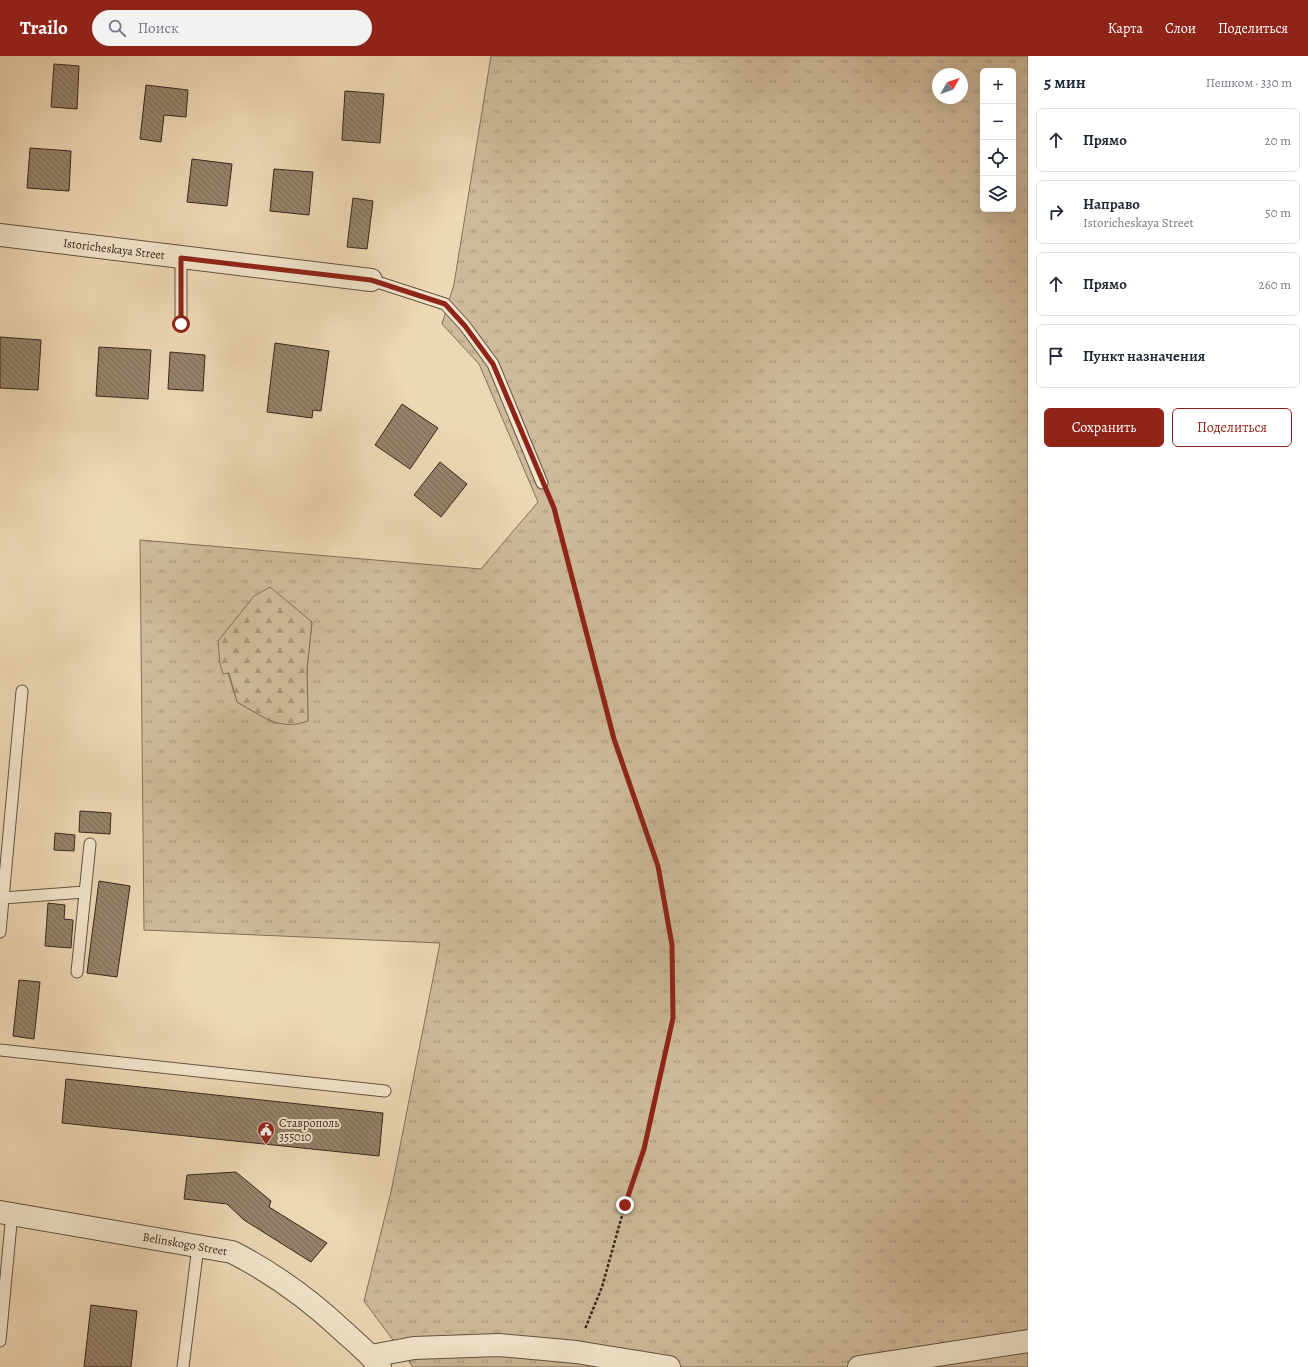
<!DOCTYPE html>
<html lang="ru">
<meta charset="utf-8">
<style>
body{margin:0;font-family:Alegreya,serif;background:#f2f2f3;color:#1f2937}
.controls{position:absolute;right:12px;top:12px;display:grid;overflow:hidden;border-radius:6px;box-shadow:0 4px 16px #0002}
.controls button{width:36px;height:36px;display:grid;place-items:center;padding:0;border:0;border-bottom:1px solid #e0e1e3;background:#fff;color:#1f2937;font:20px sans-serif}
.compass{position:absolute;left:932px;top:12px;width:36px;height:36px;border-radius:50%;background:#fff;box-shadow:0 4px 16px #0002;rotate:50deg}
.stop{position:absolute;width:12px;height:12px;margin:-9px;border:3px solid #8f2418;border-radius:50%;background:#fff}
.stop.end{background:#8f2418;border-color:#fff;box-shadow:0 1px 4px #0008}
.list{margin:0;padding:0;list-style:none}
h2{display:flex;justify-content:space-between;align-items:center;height:52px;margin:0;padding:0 16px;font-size:17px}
h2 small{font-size:13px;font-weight:400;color:#747a83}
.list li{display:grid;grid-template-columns:26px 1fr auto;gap:12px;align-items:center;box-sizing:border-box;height:64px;margin:0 8px 8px;padding:0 8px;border:1px solid #e0e1e3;border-radius:6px}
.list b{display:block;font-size:15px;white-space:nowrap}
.list p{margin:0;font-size:13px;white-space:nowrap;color:#747a83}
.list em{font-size:13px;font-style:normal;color:#747a83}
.actions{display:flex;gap:8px;padding:12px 16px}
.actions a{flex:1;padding:9px 0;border:1px solid #8f2418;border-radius:6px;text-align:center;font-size:14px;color:#8f2418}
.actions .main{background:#8f2418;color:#fff}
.icon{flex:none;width:22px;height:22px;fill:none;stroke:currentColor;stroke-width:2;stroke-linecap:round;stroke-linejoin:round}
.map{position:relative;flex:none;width:1028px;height:1311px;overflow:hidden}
header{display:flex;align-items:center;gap:24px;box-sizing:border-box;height:56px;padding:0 20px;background:#8f2418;color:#fff}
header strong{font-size:19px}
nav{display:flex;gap:22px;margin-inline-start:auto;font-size:14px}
.search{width:280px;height:36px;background:#f2f2f3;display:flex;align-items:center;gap:10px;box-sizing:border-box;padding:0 14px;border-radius:22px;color:#747a83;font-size:15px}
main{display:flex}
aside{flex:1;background:#fff}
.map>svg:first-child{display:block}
.grass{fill:url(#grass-tufts);stroke:#82705c;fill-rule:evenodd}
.forest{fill:url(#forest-firs);stroke:#82705c}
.building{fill:url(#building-back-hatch);stroke:#36271d}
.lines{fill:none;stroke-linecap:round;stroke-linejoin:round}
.lane-casing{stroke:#645343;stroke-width:13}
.street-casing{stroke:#645343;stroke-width:24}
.path{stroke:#36271d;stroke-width:2.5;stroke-dasharray:3 2;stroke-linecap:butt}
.lane{stroke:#f3e6ce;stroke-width:11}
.street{stroke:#f3e6ce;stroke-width:22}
.route{stroke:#8f2418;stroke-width:5}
.labels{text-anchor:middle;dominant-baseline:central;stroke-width:4;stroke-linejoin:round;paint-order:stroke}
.street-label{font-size:12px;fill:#36271d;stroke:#f3e6ce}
.poi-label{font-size:12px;fill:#36271d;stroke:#f3e6ce;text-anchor:start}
</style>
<header>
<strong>Trailo</strong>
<div class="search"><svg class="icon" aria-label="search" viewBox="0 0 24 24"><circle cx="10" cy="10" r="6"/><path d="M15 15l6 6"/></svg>Поиск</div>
<nav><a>Карта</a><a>Слои</a><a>Поделиться</a></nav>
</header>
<main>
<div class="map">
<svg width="1028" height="1311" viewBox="0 0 1028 1311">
<defs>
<pattern id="grass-tufts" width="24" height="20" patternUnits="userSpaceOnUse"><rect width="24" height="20" fill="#ceba9a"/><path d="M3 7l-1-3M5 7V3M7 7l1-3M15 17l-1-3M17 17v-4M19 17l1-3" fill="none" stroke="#a8977d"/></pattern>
<pattern id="forest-firs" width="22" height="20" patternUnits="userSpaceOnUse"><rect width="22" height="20" fill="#ceba9a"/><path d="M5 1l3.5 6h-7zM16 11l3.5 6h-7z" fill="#a8977d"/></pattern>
<pattern id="building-back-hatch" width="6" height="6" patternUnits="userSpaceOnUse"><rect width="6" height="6" fill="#95836c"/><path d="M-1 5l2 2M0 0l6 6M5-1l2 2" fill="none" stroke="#7a6b58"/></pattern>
</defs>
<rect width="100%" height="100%" fill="#edd8b4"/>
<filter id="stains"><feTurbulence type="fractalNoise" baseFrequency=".005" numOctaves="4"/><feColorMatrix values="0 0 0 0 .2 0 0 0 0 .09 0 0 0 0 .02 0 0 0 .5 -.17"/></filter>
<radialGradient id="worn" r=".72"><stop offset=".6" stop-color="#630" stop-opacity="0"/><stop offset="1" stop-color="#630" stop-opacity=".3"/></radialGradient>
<path class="grass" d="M491,0H1028V1311H413L364,1245L391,1136L440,887L144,874L140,484L481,513L538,446L479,308L442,268L454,228ZM983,15H1013V153H983ZM938,18H962V42H938ZM312,566L307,613L308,665L274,667L237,646L228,617Z"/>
<path class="forest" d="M270,531L312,566L307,613L308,665C279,676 261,659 237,646L229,617L223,618L220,608L218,585L254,540Z"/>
<path class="building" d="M54,8L79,10L77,53L51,51Z
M146,29L188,34L186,61L164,59L161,86L140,83Z
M345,35L384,38L380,87L342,84Z
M30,92L71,95L69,135L27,132Z
M192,103L232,108L227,150L187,146Z
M274,113L313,116L309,159L270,155Z
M353,142L373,145L367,193L347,191Z
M0,281L41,284L38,334L0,332Z
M275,287L329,295L321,355L313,354L312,362L267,356Z
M99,291L151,294L148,343L96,340Z
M170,296L205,299L203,335L168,333Z
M402,348L438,372L410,413L375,389Z
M440,406L467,428L441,461L414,439Z
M80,755L111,757L110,778L79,776Z
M55,777L75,779L74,795L54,794Z
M99,825L130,830L117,921L87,917Z
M48,847L65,849L64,863L73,864L71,892L45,890Z
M19,924L40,926L34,983L13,980Z
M66,1023L383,1057L379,1100L62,1067Z
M236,1116L271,1145L269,1151L327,1187L311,1206L244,1164L227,1148L184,1143L187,1119Z
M91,1249L137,1255L131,1311H84Z"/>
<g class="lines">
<g class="lane-casing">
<path id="lane" d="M371,224L445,248L465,270L493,308L542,427
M181,268V202
M3,842L85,836
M0,876L22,635
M77,916L90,788
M0,994L385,1035
M0,1285L12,1157
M183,1311L198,1190"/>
</g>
<g class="street-casing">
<path id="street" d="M0,179L371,224
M0,1156L232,1196C273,1217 309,1243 342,1274C355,1286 369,1297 380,1311
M371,1300L414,1292L499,1289L576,1296L669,1311
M859,1311L1028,1285"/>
</g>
<path class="path" d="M550,444L554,452L614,683L658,810L672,889L673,962L644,1093L625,1149L602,1231L585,1273"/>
<use href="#lane" class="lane"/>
<use href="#street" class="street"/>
</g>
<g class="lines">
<path class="route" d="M181,268V202L371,224L445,248L465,270L493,308L554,452L614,683L658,810L672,889L673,962L644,1093L625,1149"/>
</g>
<defs>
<g id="civic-pin" transform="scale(0.9)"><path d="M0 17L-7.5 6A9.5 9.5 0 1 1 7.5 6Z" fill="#8f2418" stroke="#f3e6ce"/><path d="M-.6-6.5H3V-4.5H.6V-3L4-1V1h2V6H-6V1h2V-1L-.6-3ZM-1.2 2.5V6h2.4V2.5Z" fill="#fff"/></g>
</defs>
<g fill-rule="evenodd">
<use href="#civic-pin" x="266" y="1074"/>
</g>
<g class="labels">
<g class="street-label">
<text transform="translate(114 193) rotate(7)">Istoricheskaya Street</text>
<text transform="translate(185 1188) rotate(10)">Belinskogo Street</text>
</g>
<g class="poi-label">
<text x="279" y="1067">Ставрополь<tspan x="279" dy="14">355010</tspan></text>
</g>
</g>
<rect width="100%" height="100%" filter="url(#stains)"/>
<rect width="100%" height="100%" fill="url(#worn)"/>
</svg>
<div class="controls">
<button>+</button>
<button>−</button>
<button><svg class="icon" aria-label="locate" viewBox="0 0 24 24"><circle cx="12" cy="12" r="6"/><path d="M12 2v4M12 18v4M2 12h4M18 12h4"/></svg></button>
<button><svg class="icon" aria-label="layers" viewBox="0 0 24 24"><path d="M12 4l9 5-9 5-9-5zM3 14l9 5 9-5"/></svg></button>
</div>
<svg class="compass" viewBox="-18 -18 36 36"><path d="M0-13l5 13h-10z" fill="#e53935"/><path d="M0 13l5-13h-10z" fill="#747a83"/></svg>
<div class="stop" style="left:181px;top:268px"></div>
<div class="stop end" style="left:625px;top:1149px"></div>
</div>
<aside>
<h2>5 мин<small>Пешком · 330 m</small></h2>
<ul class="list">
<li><svg class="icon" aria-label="ahead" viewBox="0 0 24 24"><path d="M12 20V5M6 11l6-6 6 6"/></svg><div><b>Прямо</b></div><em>20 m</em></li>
<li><svg class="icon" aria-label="right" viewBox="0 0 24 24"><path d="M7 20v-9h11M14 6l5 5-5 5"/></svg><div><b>Направо</b><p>Istoricheskaya Street</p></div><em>50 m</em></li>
<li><svg class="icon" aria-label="ahead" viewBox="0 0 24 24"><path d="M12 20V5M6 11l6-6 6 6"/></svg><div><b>Прямо</b></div><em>260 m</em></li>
<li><svg class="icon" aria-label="arrive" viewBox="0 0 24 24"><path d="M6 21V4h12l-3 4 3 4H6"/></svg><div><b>Пункт назначения</b></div></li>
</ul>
<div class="actions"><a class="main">Сохранить</a><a>Поделиться</a></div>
</aside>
</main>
